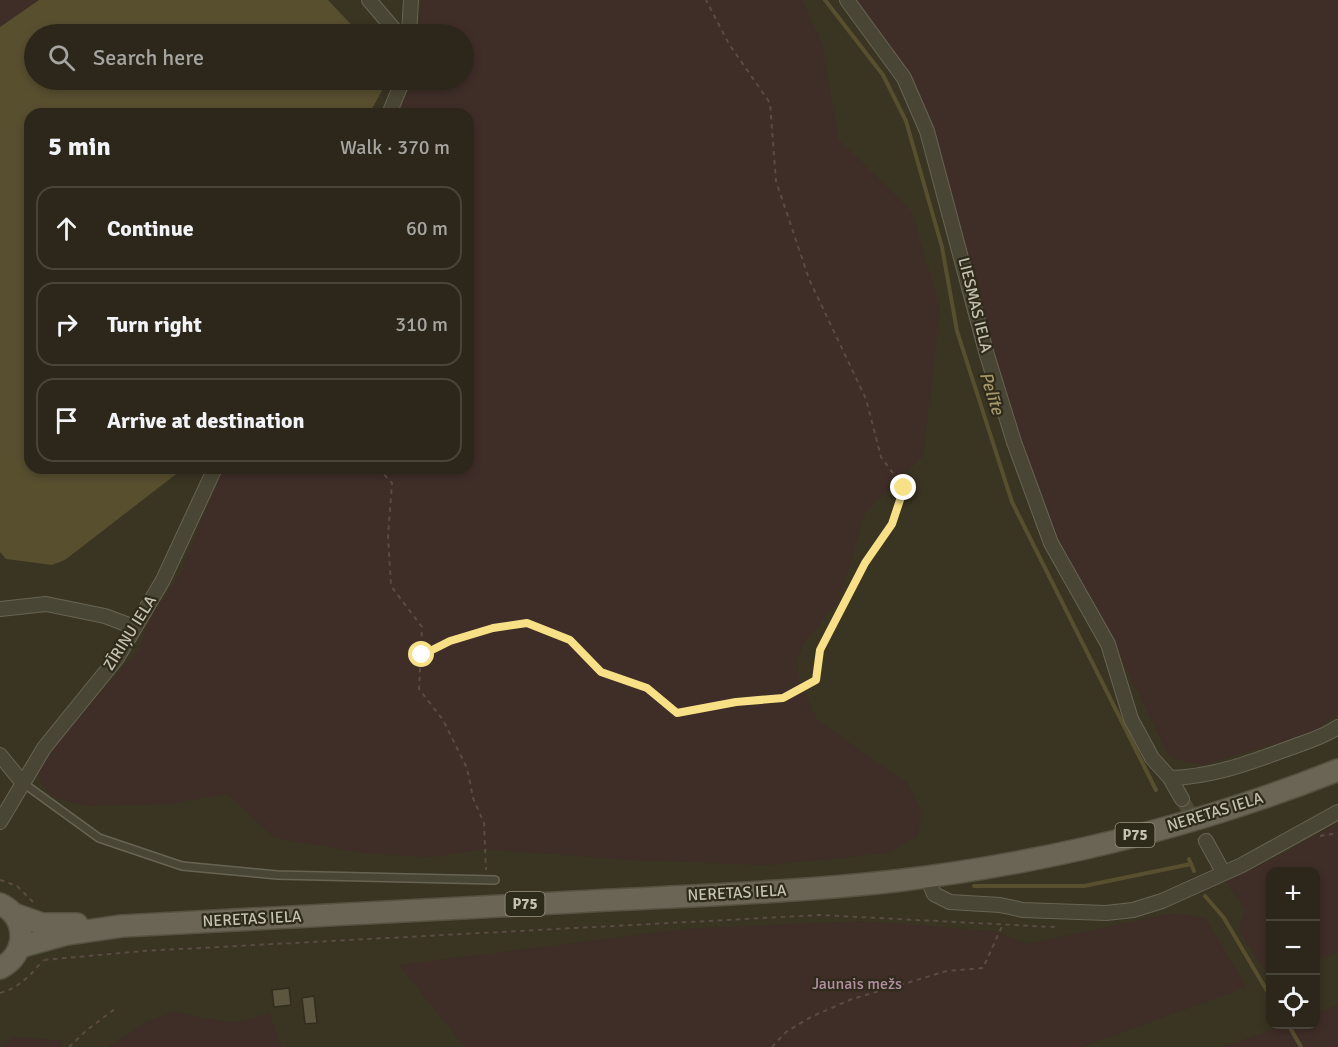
<!DOCTYPE html>
<meta charset="utf-8">
<style>
body{margin:0;font-family:Signika,sans-serif;background:#342f23;color:#f1f3f6}
.controls{position:absolute;right:18px;bottom:18px;display:grid;overflow:hidden;border-radius:12px;box-shadow:0 3px 9px #0003}
.controls button{width:54px;height:54px;display:grid;place-items:center;padding:0;border:0;border-bottom:2px solid #484439;background:#2c271a;color:#f1f3f6;font:30px sans-serif}
.stop{position:absolute;width:18px;height:18px;margin:-14px;border:4px solid #f7e085;border-radius:50%;background:#fff}
.stop.end{background:#f7e085;border-color:#fff;box-shadow:0 2px 6px #0008}
.list{margin:0;padding:0;list-style:none}
h2{display:flex;justify-content:space-between;align-items:center;height:78px;margin:0;padding:0 24px;font-size:26px}
h2 small{font-size:20px;font-weight:400;color:#a6a5a2}
.list li{display:grid;grid-template-columns:39px 1fr auto;gap:18px;align-items:center;box-sizing:border-box;height:84px;margin:0 12px 12px;padding:0 12px;border:2px solid #484439;border-radius:18px}
.list b{display:block;font-size:22px;white-space:nowrap}
.list em{font-size:20px;font-style:normal;color:#a6a5a2}
.icon{flex:none;width:33px;height:33px;fill:none;stroke:currentColor;stroke-width:2;stroke-linecap:round;stroke-linejoin:round}
.map{position:relative;flex:none;width:1338px;height:1047px;overflow:hidden}
.search{position:absolute;background:#2c271a;box-shadow:0 3px 9px #0003;left:24px;top:24px;width:450px;height:66px;display:flex;align-items:center;gap:15px;box-sizing:border-box;padding:0 21px;border-radius:33px;color:#a6a5a2;font-size:22px}
.panel{position:absolute;background:#2c271a;box-shadow:0 3px 9px #0003;left:24px;top:108px;width:450px;height:366px;border-radius:18px}
.map>svg:first-child{display:block}
.green{fill:#3f2d28}
.water{fill:#584f2f}
.lines{fill:none;stroke-linecap:round;stroke-linejoin:round}
.stream{stroke:#584f2f;stroke-width:4}
.building{fill:#5c5640;stroke:#312d1d;stroke-width:1.5}
.minor-tunnel{stroke:#4f4937;stroke-width:14;stroke-dasharray:14 7;stroke-linecap:butt}
.service-casing{stroke:#686454;stroke-width:10}
.minor-casing{stroke:#686454;stroke-width:16}
.primary-casing{stroke:#565242;stroke-width:24}
.path{stroke:#5a4b44;stroke-width:2;stroke-dasharray:4.5 4.5;stroke-linecap:butt}
.service{stroke:#4a4636;stroke-width:7}
.minor{stroke:#4a4636;stroke-width:14}
.primary{stroke:#6a6554;stroke-width:21}
.route{stroke:#f7e085;stroke-width:8}
.labels{text-anchor:middle;dominant-baseline:central;stroke-width:4.5;stroke-linejoin:round;paint-order:stroke}
.shield{fill:#2f2b1b;stroke:#999584;stroke-width:1.5}
.shield-label{font-size:15px;font-weight:bold;fill:#c6c2b1}
.street-label{font-size:16px;fill:#c6c2b1;stroke:#2f2b1b}
.park-label{font-size:16px;fill:#b18ea2;stroke:#2f2b1b}
.water-label{font-size:18px;font-style:italic;fill:#a5976a;stroke:#2f2b1b}
</style>
<div class="map">
<svg width="1338" height="1047" viewBox="0 0 1338 1047">
<rect width="100%" height="100%" fill="#3a3422"/>
<path class="green" d="M0,0H39L0,27Z
M422,0H802L823,47L838,139L911,211L940,308L923,456L865,513L839,600L803,644L797,661L799,680L817,720L908,784L922,813L917,836L887,853L766,865L631,860L483,849L432,857L371,854L275,838L227,794L167,804L88,806L52,797L39,778L41,760L140,649L150,618L181,573L223,468H468V114H398L413,80H464V34H417Z
M854,0H1338V712L1315,732L1201,765L1170,758L1113,641L1056,540L1020,440L993,353L933,129Z
M1338,822V953L1316,961V872H1270V978L1238,929L1246,911L1225,881L1281,855Z
M1174,913L1206,919L1246,987L1082,1047H465L399,965L685,929L860,921L994,931L1027,944Z
M1338,1005V1047H1224L1285,1025L1316,1024V1013Z
M172,1012L234,1023L269,1013L281,1047H109L147,1022Z
M13,1037L63,1041L59,1047H3Z"/>
<path class="water" d="M39,0H328L360,34H34V80H388L369,114H30V468H184L65,560L52,565L6,559L0,552V27Z"/>
<g class="lines">
<path class="stream" d="M825,0L883,75L906,121L942,247L957,331L1012,502L1156,790
M1189,859L1194,871
M974,886H1084L1191,864
M1205,896L1224,918L1270,996
M1288,1024L1301,1047"/>
</g>
<path class="building" d="M289,988L291,1005L274,1007L272,990Z
M314,996L317,1023L305,1024L302,998Z"/>
<g class="lines">
<path class="minor-tunnel" d="M1182,799L1206,841"/>
<g class="service-casing">
<path id="service" d="M23,783L99,838L182,866L277,875L495,880"/>
</g>
<g class="minor-casing">
<path id="minor" d="M369,0L398,34
M847,0L904,78L927,131L987,355L1014,442L1051,543L1108,644L1131,719L1152,758L1170,778L1182,799
M409,34L411,0
M389,114L403,80
M0,609L46,604L105,616L134,627
M0,755L22,782
M1170,778C1212,777 1249,763 1287,749C1305,742 1322,738 1338,727
M0,822L44,748L117,658L163,580L215,468
M1206,841L1223,872
M927,877L934,894L950,902L1000,905L1023,910L1106,913L1133,910L1162,901L1242,865L1338,812"/>
</g>
<g class="primary-casing">
<path id="primary" d="M0,904C28,916 28,955 0,968
M14,914L42,924H77
M20,947L67,934L122,926C273,918 423,910 574,902C681,896 788,893 895,881C1045,863 1197,826 1338,770"/>
</g>
<path class="path" d="M378,468L392,483L388,536L391,586L422,627L419,689L443,720L467,768L473,798L484,823L486,870
M422,655L435,647L493,628L527,623L570,640L601,672L647,688L677,713L737,702L783,698L816,680L820,650L865,563L892,524L904,488L881,457L866,399L809,279L776,181L770,103L729,44L706,0
M1320,836L1338,833
M0,880L17,886L34,903
M44,960L143,951L820,915L1053,927L1058,925
M0,993C19,988 31,975 43,960
M69,1047L87,1030L116,1008
M772,1047L786,1032L811,1017L852,999L947,971L983,968L1003,924"/>
<use href="#service" class="service"/>
<use href="#minor" class="minor"/>
<use href="#primary" class="primary"/>
</g>
<g class="lines">
<path class="route" d="M422,655L450,641L493,628L527,623L570,640L601,672L647,688L677,713L736,702L783,698L816,680L820,650L865,563L892,524L904,488"/>
</g>
<g class="labels">
<g class="shield">
<rect x="1115.5" y="823" width="39" height="24" rx="4.5"/>
<rect x="505.5" y="892" width="39" height="24" rx="4.5"/>
</g>
<g class="shield-label">
<text x="1135" y="835">P75</text>
<text x="525" y="904">P75</text>
</g>
<g class="street-label">
<text transform="translate(975 305) rotate(76)">LIESMAS IELA</text>
<text transform="translate(130 633) rotate(-58)">ZĪRIŅU IELA</text>
<text transform="translate(1215 812) rotate(-17)">NERETAS IELA</text>
<text transform="translate(737 893) rotate(-3)">NERETAS IELA</text>
<text transform="translate(252 919) rotate(-3)">NERETAS IELA</text>
</g>
<g class="park-label">
<text x="857" y="984">Jaunais mežs</text>
</g>
<g class="water-label">
<text transform="translate(992 393) rotate(72)">Pelīte</text>
</g>
</g>
</svg>
<div class="controls">
<button>+</button>
<button>−</button>
<button><svg class="icon" aria-label="locate" viewBox="0 0 24 24"><circle cx="12" cy="12" r="6"/><path d="M12 2v4M12 18v4M2 12h4M18 12h4"/></svg></button>
</div>
<div class="stop" style="left:422px;top:655px"></div>
<div class="stop end" style="left:904px;top:488px"></div>
<div class="search"><svg class="icon" aria-label="search" viewBox="0 0 24 24"><circle cx="10" cy="10" r="6"/><path d="M15 15l6 6"/></svg>Search here</div>
<section class="panel">
<h2>5 min<small>Walk · 370 m</small></h2>
<ul class="list">
<li><svg class="icon" aria-label="ahead" viewBox="0 0 24 24"><path d="M12 20V5M6 11l6-6 6 6"/></svg><div><b>Continue</b></div><em>60 m</em></li>
<li><svg class="icon" aria-label="right" viewBox="0 0 24 24"><path d="M7 20v-9h11M14 6l5 5-5 5"/></svg><div><b>Turn right</b></div><em>310 m</em></li>
<li><svg class="icon" aria-label="arrive" viewBox="0 0 24 24"><path d="M6 21V4h12l-3 4 3 4H6"/></svg><div><b>Arrive at destination</b></div></li>
</ul>
</section>
</div>
